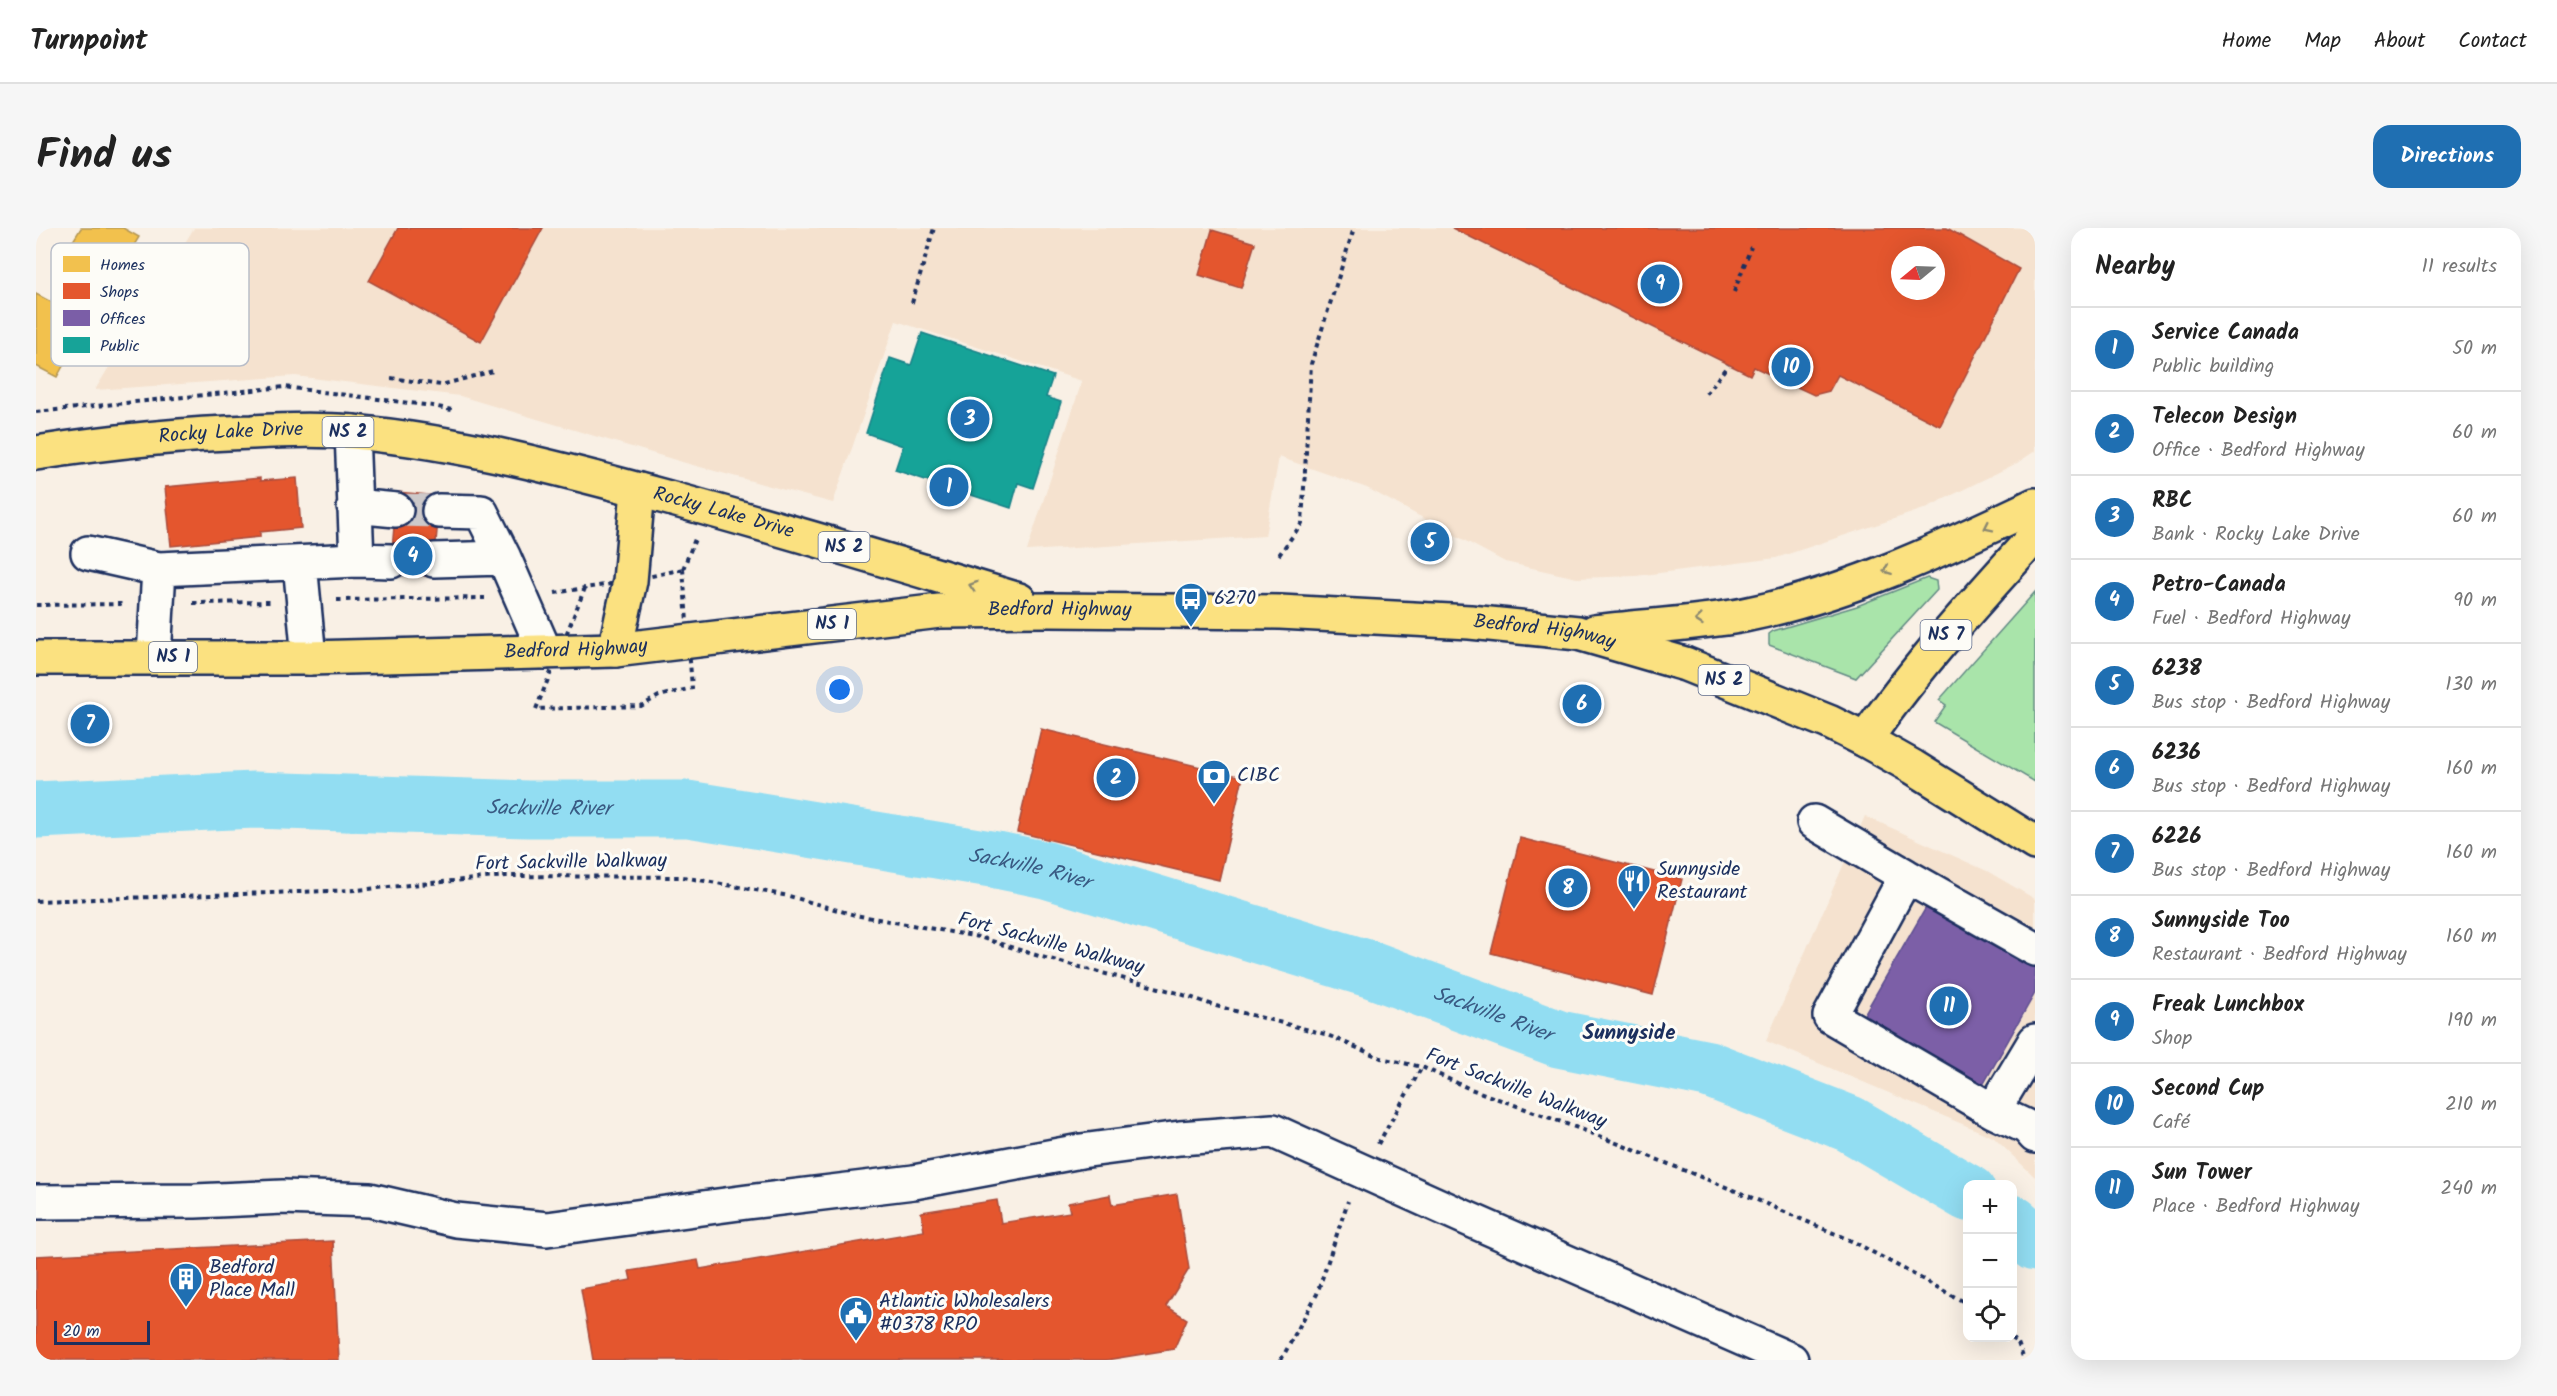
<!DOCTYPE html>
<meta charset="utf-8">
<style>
body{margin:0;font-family:Kalam,sans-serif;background:#f6f6f6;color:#222}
.controls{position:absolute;right:18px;bottom:18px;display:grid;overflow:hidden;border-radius:12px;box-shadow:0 6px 24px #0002}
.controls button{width:54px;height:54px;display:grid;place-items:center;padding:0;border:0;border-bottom:2px solid #e0e0e0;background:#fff;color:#222;font:30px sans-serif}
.compass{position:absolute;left:1855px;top:18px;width:54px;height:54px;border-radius:50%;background:#fff;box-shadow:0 6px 24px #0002;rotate:251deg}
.scale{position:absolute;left:18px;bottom:15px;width:96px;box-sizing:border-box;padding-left:6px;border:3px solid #1b2f5e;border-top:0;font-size:16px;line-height:21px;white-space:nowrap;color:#1b2f5e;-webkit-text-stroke:4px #fdfcf7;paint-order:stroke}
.you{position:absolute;left:804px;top:462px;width:21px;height:21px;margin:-15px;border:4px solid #fff;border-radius:50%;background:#1a73e8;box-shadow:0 0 0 9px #1a73e833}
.badge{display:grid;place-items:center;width:39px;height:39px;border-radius:50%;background:#1f6fb2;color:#fff;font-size:20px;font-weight:700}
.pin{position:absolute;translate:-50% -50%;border:3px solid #fff;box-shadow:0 2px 6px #0006}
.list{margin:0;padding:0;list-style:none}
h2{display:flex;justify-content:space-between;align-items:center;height:78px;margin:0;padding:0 24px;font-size:26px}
h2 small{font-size:20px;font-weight:400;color:#767676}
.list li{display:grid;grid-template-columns:39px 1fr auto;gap:18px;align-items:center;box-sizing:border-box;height:84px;padding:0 24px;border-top:2px solid #e0e0e0}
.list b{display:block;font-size:22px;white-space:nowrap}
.list p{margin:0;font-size:20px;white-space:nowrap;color:#767676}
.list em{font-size:20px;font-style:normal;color:#767676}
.icon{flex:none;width:33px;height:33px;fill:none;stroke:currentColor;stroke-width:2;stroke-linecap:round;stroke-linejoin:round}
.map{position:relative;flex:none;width:1999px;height:1132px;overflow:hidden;border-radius:18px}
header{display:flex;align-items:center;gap:36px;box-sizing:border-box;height:84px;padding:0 30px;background:#fff;border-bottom:2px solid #e0e0e0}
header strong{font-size:28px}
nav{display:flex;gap:33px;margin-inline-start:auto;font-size:21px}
.intro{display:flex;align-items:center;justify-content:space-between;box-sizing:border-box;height:144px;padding:0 36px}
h1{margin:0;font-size:42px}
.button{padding:15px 27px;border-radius:18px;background:#1f6fb2;color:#fff;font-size:21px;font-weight:700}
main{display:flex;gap:36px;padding:0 36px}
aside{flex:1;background:#fff;border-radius:18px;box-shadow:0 6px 24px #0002}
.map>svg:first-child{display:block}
.built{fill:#f5e2cf;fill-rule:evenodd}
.green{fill:#a9e4aa;stroke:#628a84;stroke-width:1.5}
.homes{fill:#f2c14e;stroke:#b29553;stroke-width:1.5}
.shops{fill:#e4572e;stroke:#a84b3c;stroke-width:1.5;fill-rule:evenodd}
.offices{fill:#7b5ea7;stroke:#5e5091;stroke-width:1.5}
.public{fill:#17a398;stroke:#188087;stroke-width:1.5}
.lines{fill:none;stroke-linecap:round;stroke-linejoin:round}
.river{stroke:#92ddf2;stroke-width:57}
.minor-tunnel{stroke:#cdc9ca;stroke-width:33;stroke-dasharray:33 16;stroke-linecap:butt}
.minor-casing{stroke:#1b2f5e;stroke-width:38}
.major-casing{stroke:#1b2f5e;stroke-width:38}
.path{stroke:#1b2f5e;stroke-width:4;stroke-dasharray:4.5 4.5;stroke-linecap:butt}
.minor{stroke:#fdfcf7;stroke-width:33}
.major{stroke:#fbe180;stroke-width:33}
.oneway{stroke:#8b886f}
.labels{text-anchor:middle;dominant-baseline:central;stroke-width:6;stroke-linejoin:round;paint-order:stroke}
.shield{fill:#fdfcf7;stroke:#5f6c8c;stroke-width:1.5}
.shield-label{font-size:18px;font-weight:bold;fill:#1b2f5e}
.street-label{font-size:20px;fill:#1b2f5e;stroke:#fdfcf7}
.poi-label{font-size:20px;fill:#1b2f5e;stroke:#fdfcf7;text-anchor:start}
.water-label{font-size:21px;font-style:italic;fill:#395a83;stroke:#fdfcf7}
.neighbourhood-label{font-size:21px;font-weight:bold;fill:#1b2f5e;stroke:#fdfcf7}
.key{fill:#fdfcf7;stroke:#b9bec9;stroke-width:1.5}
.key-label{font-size:16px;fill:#1b2f5e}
</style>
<header>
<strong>Turnpoint</strong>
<nav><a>Home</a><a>Map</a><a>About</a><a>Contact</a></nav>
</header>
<div class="intro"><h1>Find us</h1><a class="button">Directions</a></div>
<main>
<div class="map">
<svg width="1999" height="1132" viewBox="0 0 1999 1132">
<rect width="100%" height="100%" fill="#f9f0e5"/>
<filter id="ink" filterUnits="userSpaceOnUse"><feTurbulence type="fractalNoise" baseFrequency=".0167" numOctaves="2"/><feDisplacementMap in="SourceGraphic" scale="12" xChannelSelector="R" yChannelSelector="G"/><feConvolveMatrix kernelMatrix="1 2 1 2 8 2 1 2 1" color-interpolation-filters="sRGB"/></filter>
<g filter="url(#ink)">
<path class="built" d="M158,0H1999V223L1981,235L1888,281L1740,330L1600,348L1541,350L1469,334L1331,260L1243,229L1229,308L991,323L1046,153L860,93L797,275L653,236L424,168L259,148L59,162ZM1864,27H1900V63H1864Z
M1829,588L1951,643L1999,671V949L1957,909L1730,813Z"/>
<path class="green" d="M1891,350L1900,353L1901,362L1820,450L1733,417V406L1737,403L1821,378Z
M1999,364V554L1898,494L1910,477L1903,472Z"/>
<path class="homes" d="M45,0H87L103,9L66,70L19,42Z
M0,66L15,74L19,66L56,86L21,149L0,138Z"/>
<path class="shops" d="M362,0H507L445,114L333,53Z
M1416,0H1911L1983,41L1904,198L1802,147L1793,163L1778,167L1718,139L1714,147ZM1864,27H1900V63H1864Z
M1176,2L1219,15L1205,60L1163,47Z
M224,250V253L261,250L265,300L224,304V309L135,318L129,259Z
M361,264L404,268L397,349L354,345Z
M1005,501L1207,549L1183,652L981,604Z
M1484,610L1646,651L1617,767L1455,725Z
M1141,966L1153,1041L1130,1078L1151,1091L1138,1121L1070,1132H557L545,1061L595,1052L593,1043L662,1032L664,1041L888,1003L885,984L961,972L965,995L1034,984L1032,975L1074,967L1076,977Z
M297,1013L303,1132H0V1028Z"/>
<path class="offices" d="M1892,676L1999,735V765L1947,857L1826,790Z"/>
<path class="public" d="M886,105L1017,148L1010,169L1025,174L997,260L982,255L975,280L859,242L867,218L830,205L854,130L875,137Z"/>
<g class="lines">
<g class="river">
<path id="s1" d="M0,582L218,572L492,581H652L961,632L1010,642L1337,742L1523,811L1672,841L1814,896L1932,965"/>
<path d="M1976,995L1999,1015"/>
</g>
<path class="minor-tunnel" d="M360,282L403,283
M355,333L398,332"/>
<g class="minor-casing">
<path id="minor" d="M316,204L321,332
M318,278L360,282
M403,283L445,284L468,330
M52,325L123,341L321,332L355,333
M398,332L468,330L509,424
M264,335L273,430
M118,429L123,341
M1778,594L1870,648
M1999,721L1870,648L1794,788L1957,883L1999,813
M1957,883L1991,899L1999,908
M0,974L159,973L247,969L334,972L420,992L511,1001L711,974L878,954L1045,923L1144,910L1237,903L1428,989L1755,1132"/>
</g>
<g class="major-casing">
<g id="major">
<path id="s2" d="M0,225C72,214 143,206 216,204C249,202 284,201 317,204C424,214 530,242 633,270C750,302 867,337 983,372"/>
<path d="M1558,404C1607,398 1659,396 1708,387C1809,367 1907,321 1999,277"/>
<path d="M579,422L594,353L602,262"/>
<path id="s3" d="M0,430H273L579,422L904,383L1013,382L1244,384L1434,394L1542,405L1649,436L1793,494L1829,512L1877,539L1999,615"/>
<path d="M1829,512C1880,439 1939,374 1999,308"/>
</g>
</g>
<path class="path" d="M1698,64L1715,19
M876,75L898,0
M355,150L405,157L457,143
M1670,166L1692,137
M0,184L248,159L397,178L416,182
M1243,327L1266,295L1275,136L1318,0
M647,341L659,311
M647,341L656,460L623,468L605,478L500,481L549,360L594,353Z
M519,365L549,360
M301,372L449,370
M157,375L236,374
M0,377L89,376
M0,673L321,662L470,648L647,649L753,668L819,687L943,709L1006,729L1142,765L1180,778L1289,806L1345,830L1386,839L1432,860L1558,906L1712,968L1818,1014L1932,1076
M1342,916L1386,839
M1975,1110L1982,1115L1988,1132
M1245,1132L1281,1066L1312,973"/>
<use href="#minor" class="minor"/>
<use href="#major" class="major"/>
</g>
<defs><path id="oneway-chevron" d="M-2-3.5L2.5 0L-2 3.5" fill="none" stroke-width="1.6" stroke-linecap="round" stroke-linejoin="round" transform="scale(1.5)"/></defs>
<g class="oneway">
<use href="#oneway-chevron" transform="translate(1952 299) rotate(154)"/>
<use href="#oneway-chevron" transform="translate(1851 342) rotate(159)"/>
<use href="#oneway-chevron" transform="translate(937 358) rotate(-163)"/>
<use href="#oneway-chevron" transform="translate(1663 392) rotate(174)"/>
</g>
</g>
<defs>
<g id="bus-pin" transform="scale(1.725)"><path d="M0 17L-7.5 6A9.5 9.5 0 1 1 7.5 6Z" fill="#1f6fb2" stroke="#fdfcf7"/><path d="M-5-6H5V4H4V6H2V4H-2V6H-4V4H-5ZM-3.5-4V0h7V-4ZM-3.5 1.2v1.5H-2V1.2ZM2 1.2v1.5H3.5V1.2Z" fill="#fff"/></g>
<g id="bank-pin" transform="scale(1.725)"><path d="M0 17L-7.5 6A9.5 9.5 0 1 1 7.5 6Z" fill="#1f6fb2" stroke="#fdfcf7"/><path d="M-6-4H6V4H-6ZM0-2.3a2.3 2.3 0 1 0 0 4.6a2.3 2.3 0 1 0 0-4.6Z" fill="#fff"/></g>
<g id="restaurant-pin" transform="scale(1.725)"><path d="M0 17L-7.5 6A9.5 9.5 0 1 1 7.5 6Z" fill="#1f6fb2" stroke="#fdfcf7"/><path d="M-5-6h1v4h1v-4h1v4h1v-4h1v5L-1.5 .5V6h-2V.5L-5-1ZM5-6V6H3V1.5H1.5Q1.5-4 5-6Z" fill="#fff"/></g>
<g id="building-pin" transform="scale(1.725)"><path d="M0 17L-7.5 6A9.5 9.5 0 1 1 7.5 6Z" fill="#1f6fb2" stroke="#fdfcf7"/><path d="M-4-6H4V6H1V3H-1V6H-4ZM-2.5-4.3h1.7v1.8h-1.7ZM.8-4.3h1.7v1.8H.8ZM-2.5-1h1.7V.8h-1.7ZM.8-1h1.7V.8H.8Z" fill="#fff"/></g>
<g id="civic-pin" transform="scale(1.725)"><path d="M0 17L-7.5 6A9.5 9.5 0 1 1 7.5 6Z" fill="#1f6fb2" stroke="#fdfcf7"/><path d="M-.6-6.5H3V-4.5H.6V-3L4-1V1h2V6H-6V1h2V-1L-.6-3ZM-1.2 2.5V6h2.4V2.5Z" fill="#fff"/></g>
</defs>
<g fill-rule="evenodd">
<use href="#bus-pin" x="1155" y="371"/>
<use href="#bank-pin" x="1178" y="548"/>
<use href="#restaurant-pin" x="1598" y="653"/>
<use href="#building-pin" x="150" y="1051"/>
<use href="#civic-pin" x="820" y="1085"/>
</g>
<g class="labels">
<g class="shield">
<rect x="286.5" y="189" width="51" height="30" rx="4.5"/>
<rect x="782.5" y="304" width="51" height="30" rx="4.5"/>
<rect x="772" y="381" width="48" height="30" rx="4.5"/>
<rect x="1884.5" y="392" width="51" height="30" rx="4.5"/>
<rect x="113" y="414" width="48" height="30" rx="4.5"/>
<rect x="1662.5" y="437" width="51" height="30" rx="4.5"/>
</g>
<g class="shield-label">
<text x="312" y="204">NS 2</text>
<text x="808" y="319">NS 2</text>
<text x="796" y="396">NS 1</text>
<text x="1910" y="407">NS 7</text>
<text x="137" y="429">NS 1</text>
<text x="1688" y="452">NS 2</text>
</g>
<g class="street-label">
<text stroke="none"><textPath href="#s2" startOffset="196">Rocky Lake Drive</textPath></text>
<text stroke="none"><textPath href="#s2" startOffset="698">Rocky Lake Drive</textPath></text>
<text stroke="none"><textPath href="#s3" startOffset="1026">Bedford Highway</textPath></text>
<text stroke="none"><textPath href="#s3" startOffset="1512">Bedford Highway</textPath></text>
<text stroke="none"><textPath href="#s3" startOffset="540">Bedford Highway</textPath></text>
<text transform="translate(535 635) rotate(-1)">Fort Sackville Walkway</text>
<text transform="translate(1015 716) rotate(15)">Fort Sackville Walkway</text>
<text transform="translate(1480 861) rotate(21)">Fort Sackville Walkway</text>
</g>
<g class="poi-label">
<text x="1178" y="371">6270</text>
<text x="1201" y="548">CIBC</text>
<text x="1621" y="642">Sunnyside<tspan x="1621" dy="23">Restaurant</tspan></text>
<text x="173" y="1040">Bedford<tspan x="173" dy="23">Place Mall</tspan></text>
<text x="843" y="1074">Atlantic Wholesalers<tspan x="843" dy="23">#0378 RPO</tspan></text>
</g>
<g class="water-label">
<text stroke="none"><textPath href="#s1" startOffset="513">Sackville River</textPath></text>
<text stroke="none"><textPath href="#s1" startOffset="999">Sackville River</textPath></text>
<text stroke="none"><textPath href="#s1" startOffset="1485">Sackville River</textPath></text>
</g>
<g class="neighbourhood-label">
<text x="1593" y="805">Sunnyside</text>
</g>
</g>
<rect x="15" y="15" width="198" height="123" rx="9" class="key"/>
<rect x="27" y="28" width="27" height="16" fill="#f2c14e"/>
<rect x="27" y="55" width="27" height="16" fill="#e4572e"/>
<rect x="27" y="82" width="27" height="16" fill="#7b5ea7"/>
<rect x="27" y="109" width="27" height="16" fill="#17a398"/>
<g class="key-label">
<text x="64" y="42">Homes</text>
<text x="64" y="69">Shops</text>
<text x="64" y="96">Offices</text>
<text x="64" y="123">Public</text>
</g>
</svg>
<div class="controls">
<button>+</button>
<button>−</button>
<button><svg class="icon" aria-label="locate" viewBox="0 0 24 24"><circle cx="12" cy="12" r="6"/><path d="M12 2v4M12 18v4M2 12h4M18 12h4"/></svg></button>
</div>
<svg class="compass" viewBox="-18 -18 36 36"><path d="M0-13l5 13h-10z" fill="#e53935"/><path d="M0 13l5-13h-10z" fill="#767676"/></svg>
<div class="scale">20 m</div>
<div class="you"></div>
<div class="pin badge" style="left:913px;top:259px">1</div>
<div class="pin badge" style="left:1080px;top:550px">2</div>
<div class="pin badge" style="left:934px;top:191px">3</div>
<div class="pin badge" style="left:377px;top:328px">4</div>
<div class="pin badge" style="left:1394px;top:314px">5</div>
<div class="pin badge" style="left:1546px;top:476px">6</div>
<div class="pin badge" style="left:54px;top:496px">7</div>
<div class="pin badge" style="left:1532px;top:660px">8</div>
<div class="pin badge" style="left:1624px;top:56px">9</div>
<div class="pin badge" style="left:1755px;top:139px">10</div>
<div class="pin badge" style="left:1913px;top:778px">11</div>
</div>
<aside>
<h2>Nearby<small>11 results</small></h2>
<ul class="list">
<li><span class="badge">1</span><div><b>Service Canada</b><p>Public building</p></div><em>50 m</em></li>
<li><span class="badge">2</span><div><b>Telecon Design</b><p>Office · Bedford Highway</p></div><em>60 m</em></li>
<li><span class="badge">3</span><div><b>RBC</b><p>Bank · Rocky Lake Drive</p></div><em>60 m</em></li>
<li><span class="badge">4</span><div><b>Petro-Canada</b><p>Fuel · Bedford Highway</p></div><em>90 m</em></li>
<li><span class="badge">5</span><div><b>6238</b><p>Bus stop · Bedford Highway</p></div><em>130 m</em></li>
<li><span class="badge">6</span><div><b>6236</b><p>Bus stop · Bedford Highway</p></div><em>160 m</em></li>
<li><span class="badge">7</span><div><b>6226</b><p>Bus stop · Bedford Highway</p></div><em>160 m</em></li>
<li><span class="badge">8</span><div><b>Sunnyside Too</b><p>Restaurant · Bedford Highway</p></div><em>160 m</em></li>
<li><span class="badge">9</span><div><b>Freak Lunchbox</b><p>Shop</p></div><em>190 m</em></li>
<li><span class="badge">10</span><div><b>Second Cup</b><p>Café</p></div><em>210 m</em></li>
<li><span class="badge">11</span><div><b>Sun Tower</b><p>Place · Bedford Highway</p></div><em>240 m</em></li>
</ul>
</aside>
</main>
